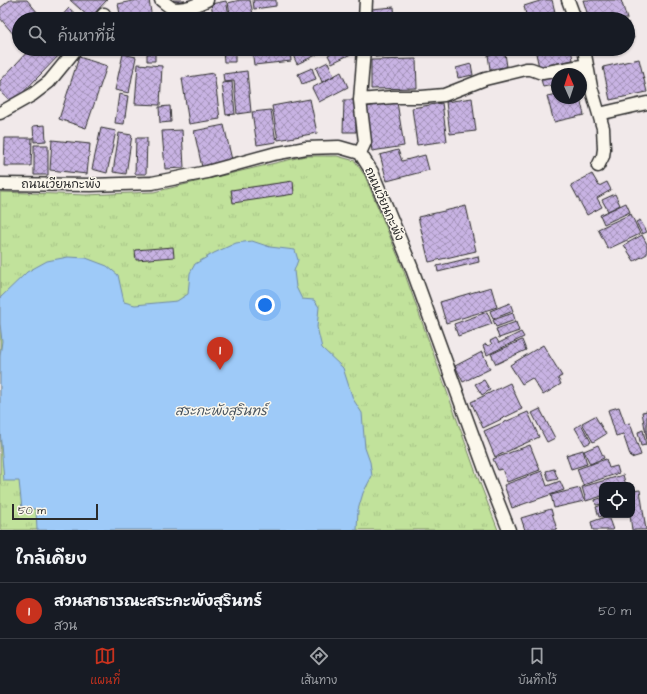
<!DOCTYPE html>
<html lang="th">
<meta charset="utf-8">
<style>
body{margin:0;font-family:"Architects Daughter","Playpen Sans Thai",sans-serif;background:#242831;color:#f1f3f6}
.controls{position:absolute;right:12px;bottom:12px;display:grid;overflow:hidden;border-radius:8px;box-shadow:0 1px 3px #0004}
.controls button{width:36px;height:36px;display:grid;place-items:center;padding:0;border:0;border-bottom:1px solid #363941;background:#171b24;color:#f1f3f6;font:20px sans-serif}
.compass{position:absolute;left:551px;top:68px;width:36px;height:36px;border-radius:50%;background:#171b24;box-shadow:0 1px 3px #0004;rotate:357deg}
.scale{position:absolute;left:12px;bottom:10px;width:86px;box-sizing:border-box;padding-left:4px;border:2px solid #2b2b2b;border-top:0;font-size:11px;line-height:14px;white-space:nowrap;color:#2b2b2b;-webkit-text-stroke:3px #fbf7ec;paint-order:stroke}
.you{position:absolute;left:265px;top:305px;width:14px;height:14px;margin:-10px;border:3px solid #fff;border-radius:50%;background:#1a73e8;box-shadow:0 0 0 6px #1a73e833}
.badge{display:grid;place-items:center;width:26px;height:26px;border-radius:50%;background:#c8321e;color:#fff;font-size:13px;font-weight:700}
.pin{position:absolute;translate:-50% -33px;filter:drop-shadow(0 1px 2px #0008)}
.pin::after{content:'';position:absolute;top:21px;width:14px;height:12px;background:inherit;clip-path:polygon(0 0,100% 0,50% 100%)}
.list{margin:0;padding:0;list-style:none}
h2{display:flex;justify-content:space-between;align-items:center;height:52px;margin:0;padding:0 16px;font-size:17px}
h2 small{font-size:13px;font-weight:400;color:#9ea1a6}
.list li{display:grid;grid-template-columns:26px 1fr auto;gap:12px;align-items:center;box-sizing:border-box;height:56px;padding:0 16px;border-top:1px solid #363941}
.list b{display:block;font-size:15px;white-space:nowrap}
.list p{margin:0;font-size:13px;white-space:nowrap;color:#9ea1a6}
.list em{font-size:13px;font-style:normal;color:#9ea1a6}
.icon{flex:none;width:22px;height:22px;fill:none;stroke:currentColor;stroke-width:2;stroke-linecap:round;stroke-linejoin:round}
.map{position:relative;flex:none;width:647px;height:530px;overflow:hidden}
.search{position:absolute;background:#171b24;box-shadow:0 1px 3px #0004;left:12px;right:12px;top:12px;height:44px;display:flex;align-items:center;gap:10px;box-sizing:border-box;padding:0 14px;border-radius:22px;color:#9ea1a6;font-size:15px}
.sheet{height:108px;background:#171b24}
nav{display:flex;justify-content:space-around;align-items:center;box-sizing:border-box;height:56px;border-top:1px solid #363941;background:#171b24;font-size:11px;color:#9ea1a6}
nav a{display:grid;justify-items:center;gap:2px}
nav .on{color:#c8321e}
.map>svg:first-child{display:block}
.park{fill:url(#park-tufts);stroke:#768663}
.water{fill:#9ecaf8;stroke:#708aa6}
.building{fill:url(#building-cross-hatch);stroke:#2b2b2b}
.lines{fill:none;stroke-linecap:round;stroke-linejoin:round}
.street-casing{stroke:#2b2b2b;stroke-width:15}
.street{stroke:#fbf7ec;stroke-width:12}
.labels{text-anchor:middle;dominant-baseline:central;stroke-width:3;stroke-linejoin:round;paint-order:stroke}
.street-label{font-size:12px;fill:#2b2b2b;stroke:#fbf7ec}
.water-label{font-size:13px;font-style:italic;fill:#48535e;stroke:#fbf7ec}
</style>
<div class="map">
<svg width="647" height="530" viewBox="0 0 647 530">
<defs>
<pattern id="park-tufts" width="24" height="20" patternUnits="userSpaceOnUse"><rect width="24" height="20" fill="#c1e29b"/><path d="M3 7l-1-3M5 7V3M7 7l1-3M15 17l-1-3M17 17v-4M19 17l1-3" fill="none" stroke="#a6c286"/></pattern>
<pattern id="building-cross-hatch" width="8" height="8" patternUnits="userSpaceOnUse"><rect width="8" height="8" fill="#c8b3e3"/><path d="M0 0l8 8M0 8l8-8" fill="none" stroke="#a392b8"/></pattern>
</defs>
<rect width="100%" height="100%" fill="#f1e9ea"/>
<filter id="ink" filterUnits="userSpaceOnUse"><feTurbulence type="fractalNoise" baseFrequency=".025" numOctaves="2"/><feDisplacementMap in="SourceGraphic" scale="8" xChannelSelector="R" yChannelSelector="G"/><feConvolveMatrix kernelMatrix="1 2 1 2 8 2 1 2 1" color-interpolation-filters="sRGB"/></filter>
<g filter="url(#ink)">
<path class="park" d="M305,156H337L355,161L365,176L402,266L476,473L498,530H0V192L86,195L154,192L237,172Z"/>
<path class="water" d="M252,241L270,247L295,250L298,260L294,271L296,287L302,299L314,300L319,307L317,327L322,348L343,368L353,399L362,413L365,448L370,462L372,476L363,493L358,510L357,530H37L36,509H22L19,481H4L0,431V356L2,341L0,324V298L27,272L47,261L68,257L86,258L107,266L118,275L124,302L135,305L177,301L188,294L190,273L195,264L214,253L236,243Z"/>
<path class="building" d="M10,0H27L43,19H19V41L0,18V8Z
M70,0H107L90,18Z
M137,0H149L152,19H121L118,4Z
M173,0H185L174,3Z
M240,0H250L254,19H231L228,3Z
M253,0H276V6L254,9Z
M543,0H552L555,12L530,19H527L524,6Z
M583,0H621L627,19H589Z
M226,1L230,19H214L211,4Z
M394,7L395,19H372L371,9Z
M69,8L81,19H59Z
M560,16V19H546Z
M628,22L634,38L628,40Z
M30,49H65L13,103L0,91V81Z
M123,49H133V53L123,52Z
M252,49H290L291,61L254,65Z
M300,49H329L297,64L292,53Z
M340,49H353L355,52L332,63L328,55Z
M374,49H397L398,55L375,57Z
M535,49H571L573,60L539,67Z
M235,50V62H224L223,51Z
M155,53V61H147V54Z
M505,53L507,67L490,69L488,55Z
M123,54L136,57L129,93L115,90Z
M79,57L107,66L86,128L59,119Z
M416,59L417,88L371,89V60Z
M639,59L647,92L610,100L603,67Z
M328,62L334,76L322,82L316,68Z
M138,64L162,66L160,105L135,104Z
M471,64L473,75L458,78L456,68Z
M312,68L316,79L302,84L298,74Z
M247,71L251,112L237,114L234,81L224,82L223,74Z
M341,72L348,87L319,102L312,88Z
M214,73L220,119L189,124L182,78Z
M557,76V84L543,87L541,79Z
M232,82L235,114L226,115L222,83Z
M119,94L128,96L124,124L115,123Z
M557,94V98H580L584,115L554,122L547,96Z
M472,98L476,131L450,134L446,102Z
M310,99L317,133L278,140L272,106Z
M344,100H356V132H343Z
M397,102L404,146L372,151L365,107Z
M442,103L447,141L417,145L412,108Z
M170,106L171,122L160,123L159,107Z
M271,110L276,142L257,145L252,112Z
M45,125L46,141L34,142L33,126Z
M224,125L232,160L202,167L194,131Z
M101,128L116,131L107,173L92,169Z
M182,130L184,168L165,169L162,131Z
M119,133L132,135L126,174L113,172Z
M5,138H32L31,166H4Z
M136,138H147L146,174H135Z
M52,140L90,144L87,174L50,170Z
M34,145H48V175H34Z
M398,150L402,161L425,155L429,170L387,181L380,155Z
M592,174L599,186L607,182L611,190L597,198L602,207L587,215L571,185Z
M293,181L294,194L233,203L231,190Z
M615,194L620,205L608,211L602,200Z
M626,203L630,212L604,224L600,215Z
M466,206L476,251L429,262L418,217Z
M631,214L640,234L608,249L598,229Z
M640,220L647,232L642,234L636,222Z
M642,235L647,244V254L634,261L624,245Z
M173,247L174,257L136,260L135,250Z
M478,256L479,262L438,272L437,266Z
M491,287L497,307L446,323L440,302Z
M510,303L513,311L493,319L490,311Z
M487,312L492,324L458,336L454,324Z
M513,313L515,320L496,327L493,320Z
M516,322L519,331L499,338L496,329Z
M521,332L524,337L487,355L483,346L486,344L488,346L492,344L490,341L496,338L499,343Z
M522,340L526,350L496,364L491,354Z
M543,345L562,376L558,378L561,384L543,395L532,378L522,384L510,365Z
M482,352L490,369L463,382L455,366Z
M484,380L490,390L482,395L475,384Z
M510,383L522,409L483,428L471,402Z
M619,407L625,424L630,423L641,455L631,458L623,434L616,436L608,410Z
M540,409L555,438L547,442L532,413Z
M647,411V440L642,412Z
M528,412L539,437L495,457L484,431Z
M595,416L606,434L593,442L582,423Z
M581,424L591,442L585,445L575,428Z
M643,430L646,445L641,446L638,432Z
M530,445L540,470L507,482L502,469L498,470L493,459Z
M598,445L604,458L590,464L584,451Z
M583,450L587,464L571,469L566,455Z
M606,459L609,468L617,466L619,473L583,485L577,469Z
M554,469L558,479L549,481L546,471Z
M542,471L547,486L560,481L564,490L512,508L504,485Z
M623,475L626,485H602V496L586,501L582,487Z
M580,488L584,501L554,508L551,495Z
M640,490L646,530H632L630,515H632V491Z
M601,498L602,504L596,505L595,500Z
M602,505V515H605L599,517L596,507Z
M551,509L557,530H525L521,518Z
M608,516L613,530H593L591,522Z"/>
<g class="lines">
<g class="street-casing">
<path id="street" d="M161,0C165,3 168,6 172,8C183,11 197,5 207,0
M568,0L575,19
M100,19L104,14
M365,19L366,0
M584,49L591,87L603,128L604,149L603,156L598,166
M360,100L393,97H422L444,95L485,79L526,69H531L542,73L587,65
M0,113L32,95L49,82L76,49
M599,114L647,103
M360,153L365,142L360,100L364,49
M0,184L91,185L152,183L207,172L273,154L306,148L339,147L360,153L372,172L411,266L486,472L509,530"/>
</g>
<use href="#street" class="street"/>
</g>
</g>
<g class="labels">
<g class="street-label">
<text x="61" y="184">ถนนเวียนกะพัง</text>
<text transform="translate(384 204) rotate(66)">ถนนเวียนกะพัง</text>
</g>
<g class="water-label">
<text x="221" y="411">สระกะพังสุรินทร์</text>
</g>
</g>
</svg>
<div class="controls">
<button><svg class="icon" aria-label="locate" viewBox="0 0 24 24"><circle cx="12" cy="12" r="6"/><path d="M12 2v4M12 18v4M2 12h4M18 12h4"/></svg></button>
</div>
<svg class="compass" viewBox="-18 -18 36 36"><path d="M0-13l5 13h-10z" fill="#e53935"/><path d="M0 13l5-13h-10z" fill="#9ea1a6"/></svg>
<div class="scale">50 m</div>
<div class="you"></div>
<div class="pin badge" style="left:220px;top:370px">1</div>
<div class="search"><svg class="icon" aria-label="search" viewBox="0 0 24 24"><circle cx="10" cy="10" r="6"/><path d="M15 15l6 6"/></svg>ค้นหาที่นี่</div>
</div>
<section class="sheet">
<h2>ใกล้เคียง<small></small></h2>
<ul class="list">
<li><span class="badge">1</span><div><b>สวนสาธารณะสระกะพังสุรินทร์</b><p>สวน</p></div><em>50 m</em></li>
</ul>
</section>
<nav>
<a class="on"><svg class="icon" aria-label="map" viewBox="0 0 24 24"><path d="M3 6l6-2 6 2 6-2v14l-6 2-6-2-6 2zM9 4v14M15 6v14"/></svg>แผนที่</a>
<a><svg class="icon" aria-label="directions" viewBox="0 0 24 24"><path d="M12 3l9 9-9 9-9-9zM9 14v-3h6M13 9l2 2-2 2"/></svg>เส้นทาง</a>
<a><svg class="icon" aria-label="saved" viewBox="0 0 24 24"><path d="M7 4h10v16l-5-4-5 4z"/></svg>บันทึกไว้</a>
</nav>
